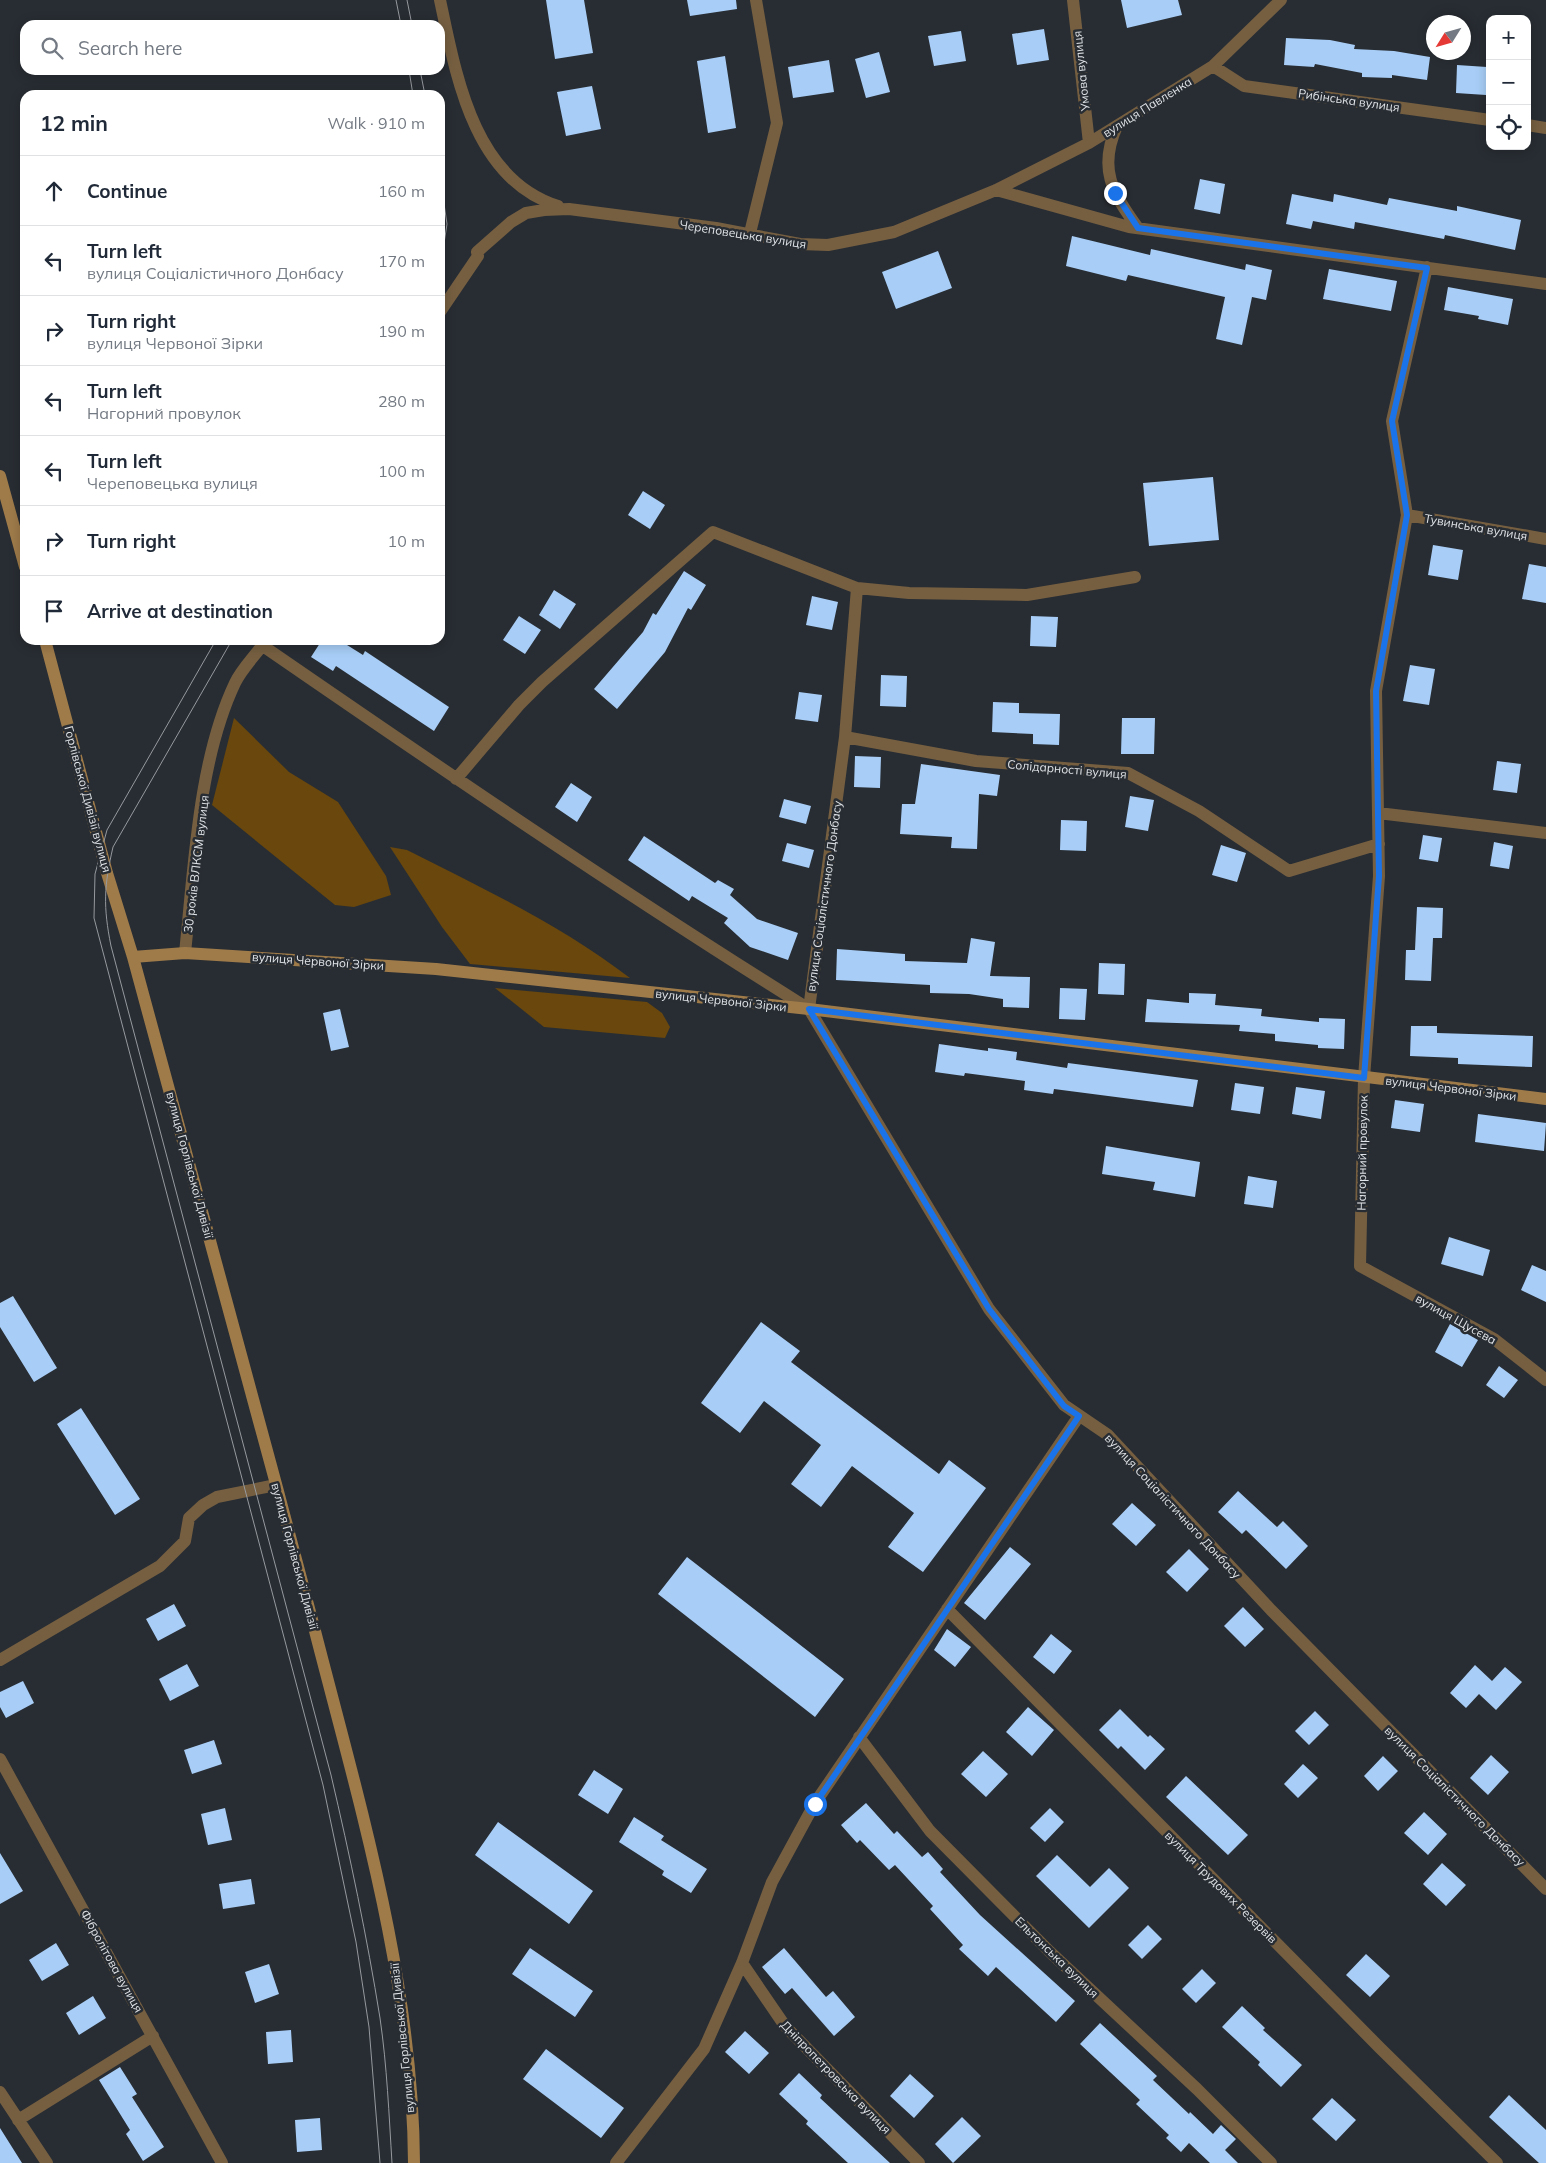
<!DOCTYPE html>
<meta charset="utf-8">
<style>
body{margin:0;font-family:Mulish,sans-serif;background:#f6f6f7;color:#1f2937}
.controls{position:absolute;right:15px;top:15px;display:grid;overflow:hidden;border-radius:10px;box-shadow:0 2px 12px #0003}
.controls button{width:45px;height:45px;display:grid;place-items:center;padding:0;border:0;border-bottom:1px solid #e0e1e3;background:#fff;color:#1f2937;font:25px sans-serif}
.compass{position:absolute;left:1426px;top:15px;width:45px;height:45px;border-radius:50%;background:#fff;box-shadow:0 2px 12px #0003;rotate:233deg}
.stop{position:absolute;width:15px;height:15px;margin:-11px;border:4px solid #1a73e8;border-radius:50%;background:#fff}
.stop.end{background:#1a73e8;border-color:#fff;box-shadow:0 1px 5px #0008}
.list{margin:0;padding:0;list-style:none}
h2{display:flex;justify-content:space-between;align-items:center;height:65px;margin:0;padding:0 20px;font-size:21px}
h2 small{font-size:16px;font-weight:400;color:#747a83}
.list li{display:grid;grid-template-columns:32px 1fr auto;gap:15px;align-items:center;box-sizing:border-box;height:70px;padding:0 20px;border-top:1px solid #e0e1e3}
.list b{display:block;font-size:19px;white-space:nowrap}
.list p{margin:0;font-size:16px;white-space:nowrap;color:#747a83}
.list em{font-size:16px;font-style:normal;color:#747a83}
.icon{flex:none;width:28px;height:28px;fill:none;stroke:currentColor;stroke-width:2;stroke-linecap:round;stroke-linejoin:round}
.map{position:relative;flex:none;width:1546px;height:2163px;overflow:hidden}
.search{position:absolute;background:#fff;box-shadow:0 2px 12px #0003;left:20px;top:20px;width:425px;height:55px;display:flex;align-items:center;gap:12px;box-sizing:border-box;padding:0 18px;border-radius:15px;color:#747a83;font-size:19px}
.panel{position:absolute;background:#fff;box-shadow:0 2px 12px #0003;left:20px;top:90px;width:425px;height:555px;border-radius:15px}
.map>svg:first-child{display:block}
.green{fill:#69470d}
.building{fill:#a8cef7}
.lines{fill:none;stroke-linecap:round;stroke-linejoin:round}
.street{stroke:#765f41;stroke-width:12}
.secondary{stroke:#9f7b4a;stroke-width:12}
.tram{stroke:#969a9f;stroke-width:1}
.route{stroke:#1a73e8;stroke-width:6}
.labels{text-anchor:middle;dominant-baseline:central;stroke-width:5;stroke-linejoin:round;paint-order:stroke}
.street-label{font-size:12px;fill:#e0e4e8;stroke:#282d33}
</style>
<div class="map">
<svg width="1546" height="2163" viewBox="0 0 1546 2163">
<rect width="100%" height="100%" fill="#282d33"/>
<path class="green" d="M234,718L289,772L338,802L386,876L391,895L354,907L335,905L212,805Z
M390,847L407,850C484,889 561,925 630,978L470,964L442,927Z
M495,988L647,1002L662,1013L670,1027L665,1038L544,1027Z"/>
<path class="building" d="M546,0H584L593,53L555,59Z
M687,0H736L737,9L690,16Z
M1121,0H1178L1182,15L1127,28Z
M1044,29L1049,60L1017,65L1012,34Z
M961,31L966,61L934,66L928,36Z
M1286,38L1330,40L1355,45L1354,49L1394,51L1430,57L1427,80L1392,75V78L1362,77V73L1315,64L1314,67L1284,65Z
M879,52L890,92L866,98L855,59Z
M725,56L736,128L708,133L697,61Z
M829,60L834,92L793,98L788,67Z
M1457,65L1487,67L1486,95L1456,93Z
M592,86L601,129L566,136L557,92Z
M1200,179L1225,184L1220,214L1194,209Z
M1292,194L1333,202L1334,194L1387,205L1389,198L1457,211V206L1521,220L1515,250L1445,235L1444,239L1355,222L1354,229L1313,221L1311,229L1286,224Z
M1072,236L1150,255L1151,249L1245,270L1246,264L1272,270L1266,300L1252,297L1242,345L1216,339L1225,297L1128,275L1126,281L1066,266Z
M938,251L952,288L896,309L882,272Z
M1329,269L1397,281L1391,311L1323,299Z
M1448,287L1513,299L1508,325L1478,319L1479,316L1444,310Z
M1213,477L1219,540L1149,546L1143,483Z
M643,491L665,505L650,529L628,515Z
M1433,545L1463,550L1458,580L1428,575Z
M1529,564L1546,567V603L1522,599Z
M684,571L706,585L691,610L688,608L665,652L617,709L594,689L643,632L653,613L656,615Z
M554,590L576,604L560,629L539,615Z
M812,596L838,602L832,630L806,625Z
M519,616L541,630L525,654L503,640Z
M1031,616L1058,617L1056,647L1030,646Z
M322,640H339L363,655L365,651L449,707L434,731L336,666L333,671L311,657Z
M1410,665L1435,669L1429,705L1403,701Z
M881,675L907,676L906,707L880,706Z
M799,692L822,695L818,722L795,719Z
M993,702L1019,703V713L1060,714L1059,745L1033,744V734L992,732Z
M1122,718H1155L1154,754H1121Z
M855,756L881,757L880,788L854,787Z
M1497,761L1521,764L1517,793L1493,790Z
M921,764L1000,775L997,796L979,794L977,849L951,848L952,837L900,834L902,804H915Z
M571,783L592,797L577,822L555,807Z
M1130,796L1154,800L1148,831L1125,827Z
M784,799L811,806L806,824L779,817Z
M1061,820L1087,821L1086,851L1060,850Z
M1423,835L1442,838L1438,862L1419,859Z
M644,836L715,883L718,880L734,889L730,895L757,919L798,933L788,960L750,947L724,923L728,918L692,896L689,901L628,860Z
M1494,842L1513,846L1509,869L1490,866Z
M787,843L814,850L809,868L782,861Z
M1221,845L1246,853L1237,882L1212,875Z
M1417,907L1443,908L1442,938H1433L1431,981L1405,980L1406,950H1415Z
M971,938L995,942L990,976L1030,977L1029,1008L1003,1007V999L969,994L930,993V985L836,980L837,949L905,954V961L967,963Z
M1099,963L1125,964L1124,995L1098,994Z
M1060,988L1087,989L1085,1020L1059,1019Z
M1189,993L1216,994L1215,1005L1262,1009L1261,1016L1319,1022V1018L1345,1019L1344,1049L1318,1048V1045L1275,1041V1034L1239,1031L1240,1025L1145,1022L1147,999L1189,1003Z
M340,1009L349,1047L331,1051L323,1013Z
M1411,1026H1437V1033L1533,1036L1532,1067L1458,1064V1058L1410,1056Z
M939,1044L988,1051V1048L1017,1052L1016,1060L1067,1068L1068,1063L1198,1080L1193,1107L1054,1089L1053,1094L1024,1090L1025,1081L965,1073L964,1076L935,1072Z
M1235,1083L1264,1087L1260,1114L1231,1110Z
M1296,1087L1325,1091L1321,1119L1292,1114Z
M1395,1100L1424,1104L1420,1132L1391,1128Z
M1478,1114L1546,1123L1544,1151L1475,1142Z
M1106,1146L1200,1162L1195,1197L1153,1190L1155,1182L1102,1174Z
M1248,1176L1277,1181L1273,1208L1244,1204Z
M1449,1237L1490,1250L1483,1276L1441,1264Z
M1532,1265L1546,1271V1302L1521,1290Z
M13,1296L57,1368L34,1382L0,1327V1303Z
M761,1322L800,1351L791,1362L939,1474L949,1460L986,1488L923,1572L888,1547L914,1513L852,1466L821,1507L791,1484L821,1445L764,1401L740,1433L701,1403Z
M1450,1324L1478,1340L1462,1367L1435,1352Z
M1499,1366L1518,1380L1504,1398L1486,1385Z
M81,1408L140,1499L115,1515L57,1424Z
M1238,1491L1277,1527L1283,1521L1308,1546L1286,1569L1246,1530L1242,1534L1218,1512Z
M1132,1503L1156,1525L1136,1546L1112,1524Z
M1010,1547L1031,1564L985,1620L964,1603Z
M1189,1549L1209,1569L1187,1592L1166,1572Z
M687,1557L844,1679L815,1717L658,1594Z
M174,1604L186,1626L158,1641L146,1619Z
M1243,1607L1264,1629L1245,1647L1224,1626Z
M947,1629L971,1647L955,1667L934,1650Z
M1051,1634L1072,1651L1054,1674L1033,1657Z
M187,1664L199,1686L170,1701L159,1679Z
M1475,1665L1492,1681L1505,1667L1522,1682L1496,1710L1479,1694L1466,1708L1450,1693Z
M23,1681L34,1703L6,1718L0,1707V1692Z
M1028,1707L1054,1730L1032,1756L1006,1732Z
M1120,1709L1148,1737L1150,1735L1165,1749L1145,1770L1121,1746L1118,1749L1099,1730Z
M1315,1711L1329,1725L1309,1745L1295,1731Z
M214,1740L222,1764L192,1774L184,1750Z
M983,1751L1008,1774L986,1797L961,1774Z
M1491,1755L1509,1772L1488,1795L1470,1778Z
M1383,1756L1398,1771L1378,1791L1364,1776Z
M1303,1764L1318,1778L1298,1798L1284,1784Z
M594,1770L623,1789L608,1814L578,1795Z
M1186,1776L1248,1835L1228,1855L1166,1797Z
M866,1803L894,1834L897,1831L922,1857L928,1852L943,1869L940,1872L980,1915L1075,2001L1056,2022L996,1967L988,1976L959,1949L963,1945L930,1909L933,1906L895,1865L889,1870L860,1840L857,1843L841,1825Z
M225,1808L232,1840L208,1845L201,1814Z
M1050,1808L1064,1822L1045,1842L1030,1828Z
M1424,1812L1447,1834L1428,1855L1404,1833Z
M634,1817L664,1836L661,1840L707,1869L691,1893L662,1875L664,1871L619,1842Z
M498,1822L593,1891L569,1924L475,1855Z
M0,1853L23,1891L0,1904Z
M1057,1855L1090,1887L1109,1868L1129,1888L1089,1928L1036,1876Z
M1442,1863L1466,1885L1446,1906L1423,1884Z
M251,1879L255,1904L223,1909L219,1884Z
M1148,1925L1162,1939L1142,1959L1128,1945Z
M56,1943L69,1965L42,1981L29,1960Z
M530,1948L593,1991L575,2017L512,1974Z
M784,1948L826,1997L833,1991L855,2017L834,2036L792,1988L785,1994L762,1967Z
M1366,1954L1390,1976L1370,1997L1346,1975Z
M269,1964L279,1994L255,2003L245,1972Z
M1202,1969L1216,1983L1196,2003L1182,1989Z
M93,1996L106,2018L79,2035L66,2013Z
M1242,2006L1265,2028L1263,2030L1302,2065L1281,2087L1258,2065L1260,2062L1222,2027Z
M1100,2023L1157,2076L1153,2080L1189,2114L1190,2112L1213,2134L1221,2125L1236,2139L1225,2150L1238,2163H1210L1189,2143L1181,2152L1166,2138L1169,2135L1136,2104L1140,2100L1080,2044Z
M291,2030L293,2062L268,2064L266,2032Z
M745,2031L769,2053L749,2074L725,2052Z
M546,2049L624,2108L601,2138L523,2079Z
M120,2067L137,2094L132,2097L164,2147L143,2161L126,2134L130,2130L99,2080Z
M799,2073L822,2095L820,2098L890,2163H848L806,2124L808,2121L779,2094Z
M910,2074L934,2096L914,2118L890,2096Z
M1509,2095L1546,2130V2163H1539L1489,2117Z
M1332,2098L1356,2120L1336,2141L1312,2119Z
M962,2117L981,2136L953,2163L935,2144Z
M320,2118L322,2150L297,2152L295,2120Z
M0,2128L22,2163H0Z"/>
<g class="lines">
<path class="street" d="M440,0C456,75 473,179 558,206
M1073,0L1089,143
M1213,66L1244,86L1490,120
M1527,125L1546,128
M1117,126C1098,168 1112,193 1138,228
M996,190L1129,227L1546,284
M750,233L777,123L756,0
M1427,267L1392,421L1407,515L1376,691L1379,876L1364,1078L1360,1266L1494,1339L1546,1380
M440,312L478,256L477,252L511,222L526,213L544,210L569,209L716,228L800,244L828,245L894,232L996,190L1089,143L1213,66L1281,0
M1407,515L1546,539
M857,588L845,737L809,1009L989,1309L1064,1405L1108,1435L1271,1610L1546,1889
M260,640L263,646C443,770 623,893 809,1009
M845,737L976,761L1128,773L1199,811L1289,871L1379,844
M456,779L519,705L542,682L713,532L857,588L909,593L1027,595L1135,577
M1378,813L1546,833
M185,953C194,868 198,761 235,683C242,668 257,654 266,640
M947,1609L1380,2048L1497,2163
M0,1660L160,1566L185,1541L189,1518L203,1505L217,1497L276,1485
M859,1737L930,1831L1050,1952L1197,2089L1271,2163
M0,1759L222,2163
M742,1963L785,2026L919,2163
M0,2092L47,2163
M18,2120L153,2036
M616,2163L704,2049L742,1963L772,1882L815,1803L1079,1416"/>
<path class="secondary" d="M0,476L25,567
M45,640L107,873L133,957C194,1182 256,1406 315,1631C360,1806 413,1981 414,2163
M133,957L185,953L436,969L809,1009L1546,1099"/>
<path class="tram" d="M396,0L401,25
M407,0L412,25
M409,70L413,95
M420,70L425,95
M440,177L447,224L440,269
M216,640L107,830L95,874L94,918L323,1785L356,1942L369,2027L380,2163
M232,640L113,847C104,886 103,906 111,946L331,1775C350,1856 367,1937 380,2018C387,2066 389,2115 392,2163"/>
</g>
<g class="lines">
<path class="route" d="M815,1804L1079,1416L1064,1406L989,1309L809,1009L1364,1078L1379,876L1376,691L1407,515L1392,421L1427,268L1138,228L1115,193"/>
</g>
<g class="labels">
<g class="street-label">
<text transform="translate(1081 71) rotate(-96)">Умова вулиця</text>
<text transform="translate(1349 100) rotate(8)">Рибінська вулиця</text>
<text transform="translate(1147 107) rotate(-32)">вулиця Павленка</text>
<text transform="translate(743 234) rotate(9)">Череповецька вулиця</text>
<text transform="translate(1476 527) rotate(10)">Тувинська вулиця</text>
<text transform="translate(1067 769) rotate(5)">Солідарності вулиця</text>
<text transform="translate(88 799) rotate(75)">Горлівської Дивізії вулиця</text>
<text transform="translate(196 864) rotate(-83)">30 років ВЛКСМ вулиця</text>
<text transform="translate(824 896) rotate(-82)">вулиця Соціалістичного Донбасу</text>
<text transform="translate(318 961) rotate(4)">вулиця Червоної Зірки</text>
<text transform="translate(721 1000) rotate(6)">вулиця Червоної Зірки</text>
<text transform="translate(1451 1088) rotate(7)">вулиця Червоної Зірки</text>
<text transform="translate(1362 1153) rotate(-89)">Нагорний провулок</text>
<text transform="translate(190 1165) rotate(75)">вулиця Горлівської Дивізії</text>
<text transform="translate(1456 1319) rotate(29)">вулиця Щусєва</text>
<text transform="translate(1173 1506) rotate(47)">вулиця Соціалістичного Донбасу</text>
<text transform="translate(295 1556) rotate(75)">вулиця Горлівської Дивізії</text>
<text transform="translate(1455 1796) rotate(45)">вулиця Соціалістичного Донбасу</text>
<text transform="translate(1221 1887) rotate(45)">вулиця Трудових Резервів</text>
<text transform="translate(1057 1957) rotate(44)">Ельтонська вулиця</text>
<text transform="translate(112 1961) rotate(61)">Фібролітова вулиця</text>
<text transform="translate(402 2038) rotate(-96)">вулиця Горлівської Дивізії</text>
<text transform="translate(836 2077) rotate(46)">Дніпропетровська вулиця</text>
</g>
</g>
</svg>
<div class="controls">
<button>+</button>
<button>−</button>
<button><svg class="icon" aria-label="locate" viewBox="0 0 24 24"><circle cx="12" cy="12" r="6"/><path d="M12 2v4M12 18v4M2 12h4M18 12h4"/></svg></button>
</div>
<svg class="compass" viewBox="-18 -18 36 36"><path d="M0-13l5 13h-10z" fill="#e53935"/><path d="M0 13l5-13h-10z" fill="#747a83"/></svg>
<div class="stop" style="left:815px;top:1804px"></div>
<div class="stop end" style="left:1115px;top:193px"></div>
<div class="search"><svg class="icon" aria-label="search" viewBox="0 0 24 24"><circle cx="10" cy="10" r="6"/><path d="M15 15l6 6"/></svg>Search here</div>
<section class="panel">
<h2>12 min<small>Walk · 910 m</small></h2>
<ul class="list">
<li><svg class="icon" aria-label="ahead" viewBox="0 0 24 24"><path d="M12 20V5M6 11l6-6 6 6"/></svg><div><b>Continue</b></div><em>160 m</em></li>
<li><svg class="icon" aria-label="left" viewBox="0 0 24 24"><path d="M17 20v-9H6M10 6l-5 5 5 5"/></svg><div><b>Turn left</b><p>вулиця Соціалістичного Донбасу</p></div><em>170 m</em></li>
<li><svg class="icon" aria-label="right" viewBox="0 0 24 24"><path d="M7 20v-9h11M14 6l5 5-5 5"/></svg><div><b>Turn right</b><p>вулиця Червоної Зірки</p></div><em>190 m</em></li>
<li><svg class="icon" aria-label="left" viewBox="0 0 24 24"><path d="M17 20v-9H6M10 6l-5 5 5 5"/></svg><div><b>Turn left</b><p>Нагорний провулок</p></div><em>280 m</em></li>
<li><svg class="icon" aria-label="left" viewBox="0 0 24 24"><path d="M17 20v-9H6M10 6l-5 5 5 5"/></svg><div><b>Turn left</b><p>Череповецька вулиця</p></div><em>100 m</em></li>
<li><svg class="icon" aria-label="right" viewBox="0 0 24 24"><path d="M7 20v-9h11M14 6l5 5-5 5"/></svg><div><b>Turn right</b></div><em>10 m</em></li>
<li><svg class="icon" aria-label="arrive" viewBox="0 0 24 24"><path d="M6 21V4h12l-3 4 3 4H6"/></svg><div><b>Arrive at destination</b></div></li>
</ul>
</section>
</div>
